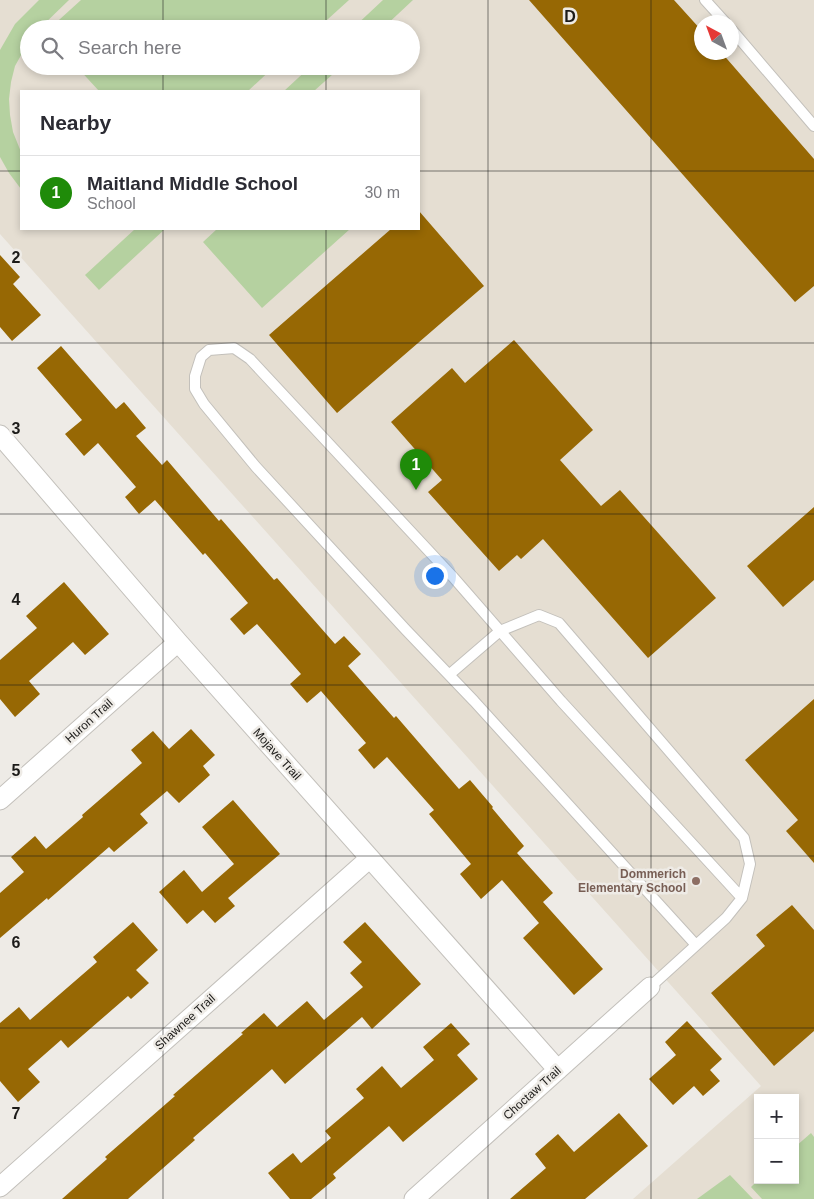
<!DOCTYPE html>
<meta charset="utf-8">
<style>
body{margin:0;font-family:Arial,sans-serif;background:#f7f7f7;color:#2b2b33}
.controls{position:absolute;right:15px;bottom:15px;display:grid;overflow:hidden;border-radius:0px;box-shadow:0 2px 8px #0003}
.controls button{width:45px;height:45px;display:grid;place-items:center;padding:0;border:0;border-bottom:1px solid #e1e1e2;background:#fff;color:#2b2b33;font:25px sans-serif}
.compass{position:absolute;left:694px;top:15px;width:45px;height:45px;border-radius:50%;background:#fff;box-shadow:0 2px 8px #0003;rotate:319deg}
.you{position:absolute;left:434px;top:575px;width:18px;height:18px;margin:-12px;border:4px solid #fff;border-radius:50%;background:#1a73e8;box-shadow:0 0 0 8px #1a73e833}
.badge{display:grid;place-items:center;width:32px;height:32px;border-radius:50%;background:#1f8b09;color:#fff;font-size:16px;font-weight:700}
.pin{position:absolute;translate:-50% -41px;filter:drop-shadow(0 1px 2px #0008)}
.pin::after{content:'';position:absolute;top:26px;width:18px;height:15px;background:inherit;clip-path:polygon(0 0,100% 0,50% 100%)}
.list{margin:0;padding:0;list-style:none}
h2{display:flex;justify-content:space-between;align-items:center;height:65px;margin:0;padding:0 20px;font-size:21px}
h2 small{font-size:16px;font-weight:400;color:#7c7c81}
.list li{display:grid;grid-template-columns:32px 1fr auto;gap:15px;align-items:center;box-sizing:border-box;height:75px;padding:0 20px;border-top:1px solid #e1e1e2}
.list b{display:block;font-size:19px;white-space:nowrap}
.list p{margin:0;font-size:16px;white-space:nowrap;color:#7c7c81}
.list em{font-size:16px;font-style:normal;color:#7c7c81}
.icon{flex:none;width:28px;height:28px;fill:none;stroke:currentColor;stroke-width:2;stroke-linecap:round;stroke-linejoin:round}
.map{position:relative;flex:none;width:814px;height:1199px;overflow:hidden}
.search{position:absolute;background:#fff;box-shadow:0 2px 8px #0003;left:20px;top:20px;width:400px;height:55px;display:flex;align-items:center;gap:12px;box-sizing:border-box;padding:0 18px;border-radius:28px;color:#7c7c81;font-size:19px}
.panel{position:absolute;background:#fff;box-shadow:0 2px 8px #0003;left:20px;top:90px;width:400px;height:140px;border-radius:0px}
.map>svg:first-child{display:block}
.built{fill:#e5ded2;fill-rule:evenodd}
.green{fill:#b5d1a0}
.building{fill:#976804}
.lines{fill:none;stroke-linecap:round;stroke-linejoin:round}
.service-casing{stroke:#c3c0bb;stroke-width:12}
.minor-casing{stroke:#c3c0bb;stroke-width:21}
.service{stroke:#fff;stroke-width:10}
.minor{stroke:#fff;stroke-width:19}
.grid{fill:none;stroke:#1c1b19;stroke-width:1;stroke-opacity:0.55}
.education-dot{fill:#8d6e63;stroke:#eeebe6;stroke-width:2}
.labels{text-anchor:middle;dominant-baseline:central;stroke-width:5;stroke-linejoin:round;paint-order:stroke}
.street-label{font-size:12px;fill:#1c1b19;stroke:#eeebe6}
.education-label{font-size:12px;font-weight:bold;fill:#785e54;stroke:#eeebe6;text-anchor:end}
.grid-label{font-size:16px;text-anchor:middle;font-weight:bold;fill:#1c1b19;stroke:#eeebe6;stroke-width:5;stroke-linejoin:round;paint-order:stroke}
</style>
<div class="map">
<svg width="814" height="1199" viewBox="0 0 814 1199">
<rect width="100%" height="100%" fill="#eeebe6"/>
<path class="built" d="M0,0H814V1199H633L761,1086L0,234ZM702,22H732V52H702ZM29,29H411V66H29ZM21,91H419V229H21ZM758,1098H795V1180H758Z"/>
<path class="green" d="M39,0H69L39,29H29V41L15,66L11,82L9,99L10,115L13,132L21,152V189L9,173L0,157V50L15,24Z
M81,0H349L317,29H49Z
M383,0H413L382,29H352Z
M76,66H275L248,91H99Z
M311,66H342L314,91H284Z
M135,229H165L99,290L85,275Z
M217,229H350L262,308L203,242Z
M811,1133L814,1137V1199H762L751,1187L758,1180H795V1147Z
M730,1175L753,1199H697Z"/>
<path class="building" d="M529,0H674L702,31V52H721L814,159V286L795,302Z
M419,211L484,286L337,413L269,335L391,229H419Z
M0,255L20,277L13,284L41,315L12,341L0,327Z
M514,340L593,430L560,460L601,506L620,490L716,598L648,658L543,539L521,559L517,555L499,571L428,492L442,480L391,422L452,368L465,383Z
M61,346L116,409L124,402L146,428L136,436L162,465L167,460L219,521L221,519L274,580L277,578L335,644L344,636L361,654L348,666L394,718L396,716L459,789L470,780L493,807L492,808L524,846L517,853L553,893L543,902L603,969L574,995L523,938L539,923L502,880L481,899L460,874L471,864L429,814L434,810L387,757L374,769L358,750L366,743L321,691L307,703L290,684L301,674L257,624L244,635L230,619L248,603L205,553L203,555L155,500L139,514L125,497L136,487L98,443L84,456L65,434L82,420L37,368Z
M814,507V580L783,607L747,566Z
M64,582L109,634L85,655L73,642L29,681L40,694L15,717L0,699V660L37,628L26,616Z
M814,699V863L786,831L798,820L745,760Z
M191,729L215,755L203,766L210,775L179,803L167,791L140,814L148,823L114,852L109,847L48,900L47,898L0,938V893L24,872L11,857L35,836L46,849L83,817L82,815L142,763L131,750L153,731L169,749Z
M233,800L280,854L228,898L235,906L215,923L203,910L187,924L159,892L184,870L202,892L234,864L202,827Z
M792,905L814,930V1031L774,1066L711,993L765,946L756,935Z
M133,922L158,950L136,970L149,983L131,999L128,996L68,1048L61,1040L28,1069L40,1082L18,1102L0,1081V1023L19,1007L30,1020L97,962L93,957Z
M365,922L421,984L372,1029L362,1017L285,1084L272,1069L193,1138L195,1140L128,1199H62L107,1159L105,1157L175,1096L173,1095L243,1034L241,1033L264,1013L277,1027L307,1001L324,1020L363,987L350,973L362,962L343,942Z
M687,1021L722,1059L710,1070L720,1081L703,1096L694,1086L673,1105L649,1079L676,1055L665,1042Z
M451,1023L470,1044L457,1055L478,1079L403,1142L389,1126L333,1174L336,1178L311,1199H290L268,1173L293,1153L301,1163L331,1138L325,1131L364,1098L356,1089L382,1066L401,1088L434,1060L423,1047Z
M619,1113L648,1146L585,1199H510L546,1168L535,1154L558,1134L574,1152Z"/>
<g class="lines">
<g class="service-casing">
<path id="service" d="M705,0L725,22
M732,30L814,126
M450,674L500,631L539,615L559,623L744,838L750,864L742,898L726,918L650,987
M696,945L474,701L406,630L256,467L204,404L195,389V376L201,357L209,350L234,348L250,359L453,577L561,701L742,898"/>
</g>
<g class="minor-casing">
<path id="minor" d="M0,435L178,642L558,1070
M0,800L178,642
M0,1187L370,858
M414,1199L650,987"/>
</g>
<use href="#service" class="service"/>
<use href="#minor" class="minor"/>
</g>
<path class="grid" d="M163,0V29M326,0V29M488,0V1199M651,0V1199M163,66V91M326,66V91M0,171H21M419,171H814M163,229V1199M326,229V1199M0,343H814M0,514H814M0,685H814M0,856H814M0,1028H814"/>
<circle class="education-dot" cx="696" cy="881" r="5"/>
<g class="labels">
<g class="street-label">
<text transform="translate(89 721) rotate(-42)">Huron Trail</text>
<text transform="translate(277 754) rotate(48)">Mojave Trail</text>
<text transform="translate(185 1022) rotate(-42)">Shawnee Trail</text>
<text transform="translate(532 1093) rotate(-42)">Choctaw Trail</text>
</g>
<g class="education-label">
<text x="686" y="874">Dommerich<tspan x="686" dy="14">Elementary School</tspan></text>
</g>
</g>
<g class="grid-label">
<text x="570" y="22">D</text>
<text x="16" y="263">2</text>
<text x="16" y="434">3</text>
<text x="16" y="605">4</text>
<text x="16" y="776">5</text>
<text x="16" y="948">6</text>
<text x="16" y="1119">7</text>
</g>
</svg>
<div class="controls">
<button>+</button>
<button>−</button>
</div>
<svg class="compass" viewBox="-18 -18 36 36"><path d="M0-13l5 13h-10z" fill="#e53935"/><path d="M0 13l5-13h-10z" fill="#7c7c81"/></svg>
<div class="you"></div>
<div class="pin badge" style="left:416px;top:490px">1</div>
<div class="search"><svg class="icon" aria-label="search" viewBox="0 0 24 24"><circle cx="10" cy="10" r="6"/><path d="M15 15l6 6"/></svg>Search here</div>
<section class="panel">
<h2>Nearby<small></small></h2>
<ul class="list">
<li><span class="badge">1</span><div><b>Maitland Middle School</b><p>School</p></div><em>30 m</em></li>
</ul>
</section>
</div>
